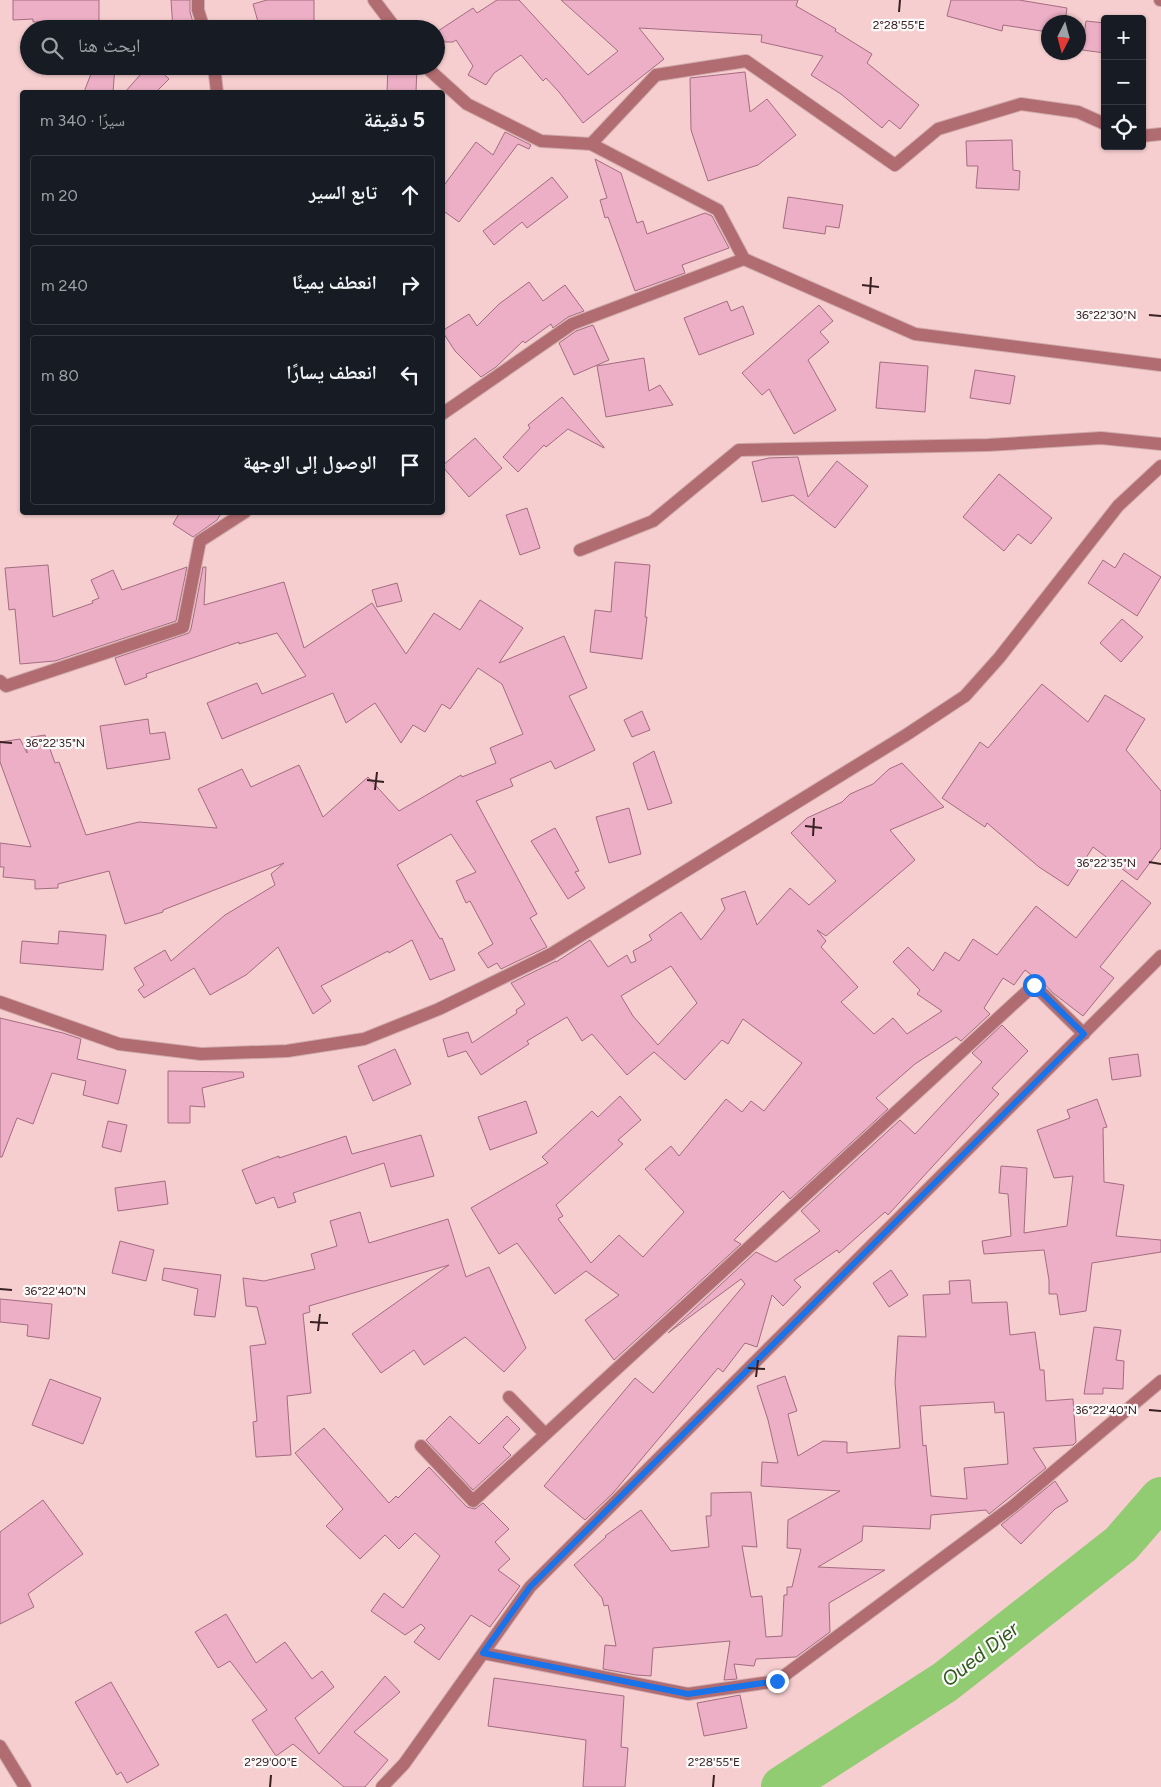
<!DOCTYPE html>
<html lang="ar">
<meta charset="utf-8">
<style>
body{margin:0;font-family:Figtree,"Noto Naskh Arabic",sans-serif;background:#20242c;color:#f1f3f6;direction:rtl}
.controls{position:absolute;right:15px;top:15px;display:grid;overflow:hidden;border-radius:5px;box-shadow:0 1px 4px #0004}
.controls button{width:45px;height:45px;display:grid;place-items:center;padding:0;border:0;border-bottom:1px solid #363941;background:#171b24;color:#f1f3f6;font:25px sans-serif}
.compass{position:absolute;left:1041px;top:15px;width:45px;height:45px;border-radius:50%;background:#171b24;box-shadow:0 1px 4px #0004;rotate:186deg}
.stop{position:absolute;width:15px;height:15px;margin:-11px;border:4px solid #1a73e8;border-radius:50%;background:#fff}
.stop.end{background:#1a73e8;border-color:#fff;box-shadow:0 1px 5px #0008}
.list{margin:0;padding:0;list-style:none}
h2{display:flex;justify-content:space-between;align-items:center;height:65px;margin:0;padding:0 20px;font-size:21px}
h2 small{font-size:16px;font-weight:400;color:#9ea1a6}
.list li{display:grid;grid-template-columns:32px 1fr auto;gap:15px;align-items:center;box-sizing:border-box;height:80px;margin:0 10px 10px;padding:0 10px;border:1px solid #363941;border-radius:5px}
.list b{display:block;font-size:19px;white-space:nowrap}
.list em{font-size:16px;font-style:normal;color:#9ea1a6}
.icon{flex:none;width:28px;height:28px;fill:none;stroke:currentColor;stroke-width:2;stroke-linecap:round;stroke-linejoin:round}
.map{position:relative;flex:none;width:1161px;height:1787px;overflow:hidden;direction:ltr}
.search{position:absolute;background:#171b24;box-shadow:0 1px 4px #0004;left:20px;top:20px;width:425px;height:55px;display:flex;align-items:center;gap:12px;box-sizing:border-box;padding:0 18px;border-radius:28px;color:#9ea1a6;font-size:19px}
.panel{position:absolute;background:#171b24;box-shadow:0 1px 4px #0004;left:20px;top:90px;width:425px;height:425px;border-radius:5px;direction:rtl}
.map>svg:first-child{display:block}
.lines{fill:none;stroke-linecap:round;stroke-linejoin:round}
.river{stroke:#91cb72;stroke-width:42}
.building{fill:#ecafc5;stroke:#a46c81;fill-rule:evenodd}
.minor-casing{stroke:#d0abac;stroke-width:14}
.minor{stroke:#b06c71;stroke-width:12}
.route{stroke:#1a73e8;stroke-width:6}
.ticks{fill:none;stroke:#392022;stroke-width:2}
.labels{text-anchor:middle;dominant-baseline:central;stroke-width:4.5;stroke-linejoin:round;paint-order:stroke}
.water-label{font-size:20px;font-style:italic;fill:#32571b;stroke:#fafafa}
.ticks-label{font-size:12px;text-anchor:middle;fill:#392022;stroke:#fafafa;stroke-width:4.5;stroke-linejoin:round;paint-order:stroke}
</style>
<div class="map">
<svg width="1161" height="1787" viewBox="0 0 1161 1787">
<rect width="100%" height="100%" fill="#f6cecf"/>
<g class="lines">
<path class="river" d="M782,1787L945,1682L1121,1544L1161,1498"/>
</g>
<path class="building" d="M13,0H99V22H33V19L13,20Z
M171,0H190V12L195,29H173Z
M267,0H314V29H260L253,4Z
M497,0H519L588,75L618,51L561,0H798L796,6L836,29L835,31L872,54L867,63L919,105L900,129L889,120L882,128L841,94L811,75L823,56L761,42L762,35L639,28L664,59L583,123L559,92L546,78L543,81L521,55L494,73L486,85L468,75L473,66L456,40L453,42H445L438,31L473,8L477,13Z
M951,0H1019L1067,8L1065,22H1048V32L1003,25L1002,31L947,16Z
M1086,21L1105,23V53L1082,50Z
M94,66H115L113,92H84Z
M148,66H155L169,79L156,92H125Z
M388,66H417L416,92H387Z
M745,72L750,112L767,99L796,135L758,165L708,181L691,130L690,78Z
M505,132L531,145L529,149L518,144L459,222L442,210V188L476,142L493,155Z
M1012,140L1013,170L1020,171L1019,190L976,188L978,166H967L966,141Z
M595,159L621,173L637,223L643,221L647,234L705,213L712,216L729,248L682,265L685,273L635,291L608,217L605,218L600,200L607,198Z
M552,177L568,197L527,228L522,222L494,245L483,231Z
M788,197L843,205L839,228L826,226L825,234L783,228Z
M529,282L543,301L565,285L584,311L568,317L553,328L551,324L525,343L523,341L496,367L481,377L455,351L442,331L469,314L477,326L499,304Z
M727,301L731,311L743,306L754,334L699,355L684,318Z
M819,305L833,321L820,332L829,342L808,360L836,410L794,434L769,389L762,395L742,373Z
M593,325L609,360L574,375L559,343L576,331Z
M644,358L649,391L660,385L673,405L606,417L597,366Z
M880,362L928,366L925,412L876,408Z
M975,370L1015,376L1010,404L970,398Z
M562,397L604,447V448L568,429L546,447L544,445L518,472L503,457L530,428L528,425Z
M475,438L502,468L469,497L442,466Z
M798,457L808,497L837,461L868,486L835,528L793,495L762,502L752,462L769,458Z
M999,474L1052,518L1031,544L1018,534L1004,551L963,517Z
M527,508L540,548L520,555L506,515Z
M180,512H222L217,520L193,537L173,524Z
M1124,553L1161,577L1137,616L1088,583L1103,560L1115,568Z
M615,562L650,565L645,617H647L642,659L590,652L595,610L611,612Z
M48,565L53,617L93,603L92,601L99,598L91,580L113,570L122,590L187,567L176,621L55,661L20,664L15,609L9,610L5,568Z
M203,567H206L204,605L284,582L304,648L372,603L406,654L434,613L460,630L480,600L523,628L499,663L564,636L587,688L569,696L595,750L555,769L551,761L510,779L513,786L476,801L537,914L530,918L547,947L501,969L497,963L488,968L478,953L493,944L470,901L466,903L456,881L476,872L451,834L397,865L440,939L442,938L455,970L430,980L412,940L389,953L388,951L321,986L331,1001L313,1014L278,947L246,975L210,995L194,968L144,998L138,990L144,985L134,968L165,950L171,961L225,915L275,885L271,874L284,863L163,910V912L125,924L109,871L58,884V888L35,889V880L3,877L4,867H0V843L31,847L0,762V742L20,739L27,753L26,738L45,735L55,763L59,762L86,835L139,822L217,828L198,789L242,769L251,787L299,765L323,817L368,777L399,811L461,775L462,777L496,763L490,748L523,734L502,684L478,668L450,709L442,704L425,732L413,725L401,743L375,703L346,723L333,693L222,739L207,703L257,683L262,694L306,676L277,633L239,644V642L146,674L147,677L125,685L115,658L189,633L191,629Z
M397,583L402,601L377,607L372,590Z
M1122,619L1143,637L1121,662L1100,643Z
M1042,684L1088,722L1105,695L1145,719L1126,750L1161,791V848L1137,880L1093,847L1068,886L1039,867L987,823L985,827L942,798L980,742L988,748Z
M642,711L650,730L632,737L624,720Z
M148,719L150,734L165,732L170,759L107,769L100,726Z
M654,751L672,803L648,810L633,763Z
M902,763L944,807L890,830L915,860L826,936L817,930L826,941L821,947L858,987L841,1002L874,1034L893,1018L907,1034L942,1011L917,994L920,990L893,962L908,947L933,971L945,952L959,961L973,939L997,955L1036,906L1076,938L1122,880L1151,903L1100,967L1114,978L1083,1016L1053,993L1040,979L1034,977L1025,970L1014,985L1003,978L984,1008L990,1014L961,1041L956,1037L915,1064L876,1098L888,1109L790,1199L783,1191L734,1240L741,1244L614,1360L585,1320L619,1295L586,1271L555,1294L517,1243L499,1254L471,1208L548,1163L542,1157L592,1111L598,1117L620,1096L641,1120L618,1140L623,1144L556,1205L563,1216L558,1219L591,1263L619,1235L643,1257L684,1212L645,1169L671,1146L679,1156L726,1099L742,1112L751,1101L764,1111L802,1063L743,1019L728,1044L722,1040L685,1080L654,1052L627,1075L592,1034L582,1041L567,1017L527,1041L529,1044L481,1075L466,1051L448,1057L443,1039L468,1032L472,1043L517,1013L516,1010L525,1004L511,983L556,961V962L590,940L608,967L627,955L631,963L636,961L633,951L652,940L649,935L681,912L701,940L725,909L721,899L745,891L757,925L790,888L809,905L836,881L791,833L807,818L842,802L850,794L873,784L889,769ZM671,966L697,1003L658,1045L633,1016L621,996Z
M629,808L641,854L609,863L596,817Z
M555,828L579,871L575,872L585,888L568,899L531,841Z
M59,931L106,935L103,970L20,963L22,941L58,944Z
M0,1018L63,1033L81,1039L77,1059L126,1070L118,1104L83,1095L86,1081L52,1073L33,1124L17,1118L2,1157H0Z
M1002,1025L1028,1051L992,1088L999,1094L888,1215L885,1212L839,1253L837,1250L794,1280L801,1287L783,1306L772,1295L757,1347L745,1343L723,1372L718,1368L613,1493L585,1520L544,1486L635,1378L653,1393L745,1284L741,1279L668,1333L756,1252L776,1262L820,1231L801,1211L900,1120L915,1134L982,1062L972,1053Z
M395,1049L411,1084L373,1101L358,1066Z
M1138,1054L1141,1076L1112,1080L1109,1058Z
M168,1071L243,1072L244,1077L202,1088L205,1107L190,1106V1123H168Z
M1097,1099L1107,1127L1103,1128L1104,1182L1124,1185L1116,1236L1161,1240V1252L1092,1263L1086,1311L1060,1315L1057,1294H1049V1280L1044,1250L984,1254L982,1241L1011,1236L1008,1194L999,1193L1001,1166L1027,1168L1024,1233L1067,1226L1073,1176L1054,1178L1037,1130L1070,1118L1067,1110Z
M526,1101L537,1133L490,1150L478,1117Z
M108,1121L127,1125L121,1152L102,1147Z
M421,1135L434,1176L391,1187L384,1163L293,1193L296,1202L278,1208L274,1197L256,1204L242,1170L279,1156V1158L346,1136L352,1154Z
M165,1181L168,1204L118,1211L115,1188Z
M360,1212L369,1243L448,1219L466,1277L489,1267L526,1348L504,1372L465,1337L424,1365L414,1350L381,1373L352,1334L449,1265L309,1306L310,1312L303,1314L311,1393L287,1396L291,1455L256,1457L253,1422L257,1421L250,1346L266,1344L257,1307L246,1306L243,1278L264,1281L315,1269L311,1254L337,1246L330,1221Z
M120,1241L154,1250L146,1281L112,1273Z
M164,1268L221,1275L215,1317L194,1315L198,1289L162,1280Z
M891,1270L908,1295L889,1307L873,1283Z
M970,1280L972,1303L1007,1302L1010,1335L1035,1332L1040,1370H1044L1046,1401L1073,1399L1076,1442L1073,1445L1033,1448L1046,1468L989,1514L986,1510L931,1515L930,1529L863,1526L862,1541L818,1567L885,1570L829,1603L830,1632L796,1657L756,1659L754,1666L734,1664L737,1679L724,1680L730,1641L653,1648L651,1676L636,1675L603,1669L605,1645L616,1646L608,1605L604,1606L602,1598L574,1565L606,1537L605,1536L641,1510L671,1551L709,1547L706,1516H711V1493L751,1492L757,1547L742,1546L751,1597L762,1596L766,1637L782,1636L784,1595H787V1587H792L801,1549L787,1548L788,1520L840,1491L761,1486L762,1462L778,1463L768,1420L757,1386L785,1376L797,1411L788,1414L798,1456L823,1441L847,1442V1453L900,1448L895,1382L898,1336L926,1337L923,1295L950,1294L949,1281ZM994,1402L995,1413L1004,1412L1008,1464L964,1468L967,1499L931,1496L926,1445L923,1446L920,1406Z
M0,1299L52,1304L49,1339L27,1336L28,1325L0,1322Z
M1094,1327L1121,1330L1116,1360L1124,1361L1123,1389L1103,1388V1394H1084Z
M50,1379L101,1398L83,1444L32,1425Z
M450,1416L479,1444L507,1416L520,1429L503,1447L511,1455L473,1490L426,1440Z
M324,1428L389,1503L396,1496L398,1498L429,1467L467,1507L475,1509L483,1503L509,1529L495,1542L510,1559L498,1570L520,1586L490,1627L471,1615L439,1660L414,1642L425,1628L421,1624L405,1635L371,1611L384,1593L403,1608L440,1556L415,1533L399,1549L385,1535L360,1559L326,1526L343,1509L295,1453Z
M1055,1481L1068,1501L1055,1509L1021,1544L1001,1525Z
M43,1500L83,1554L28,1594L34,1607L0,1624V1532Z
M226,1614L256,1663L285,1642L312,1679L322,1671L334,1687L295,1718L319,1754L385,1676L400,1692L354,1732L388,1760L365,1787H344L293,1744L276,1756L252,1720L267,1710L230,1661L218,1668L195,1632Z
M494,1678L624,1696L621,1747L628,1748L625,1787H583L586,1740L488,1726Z
M111,1682L159,1765L127,1783L121,1772L117,1775L75,1702Z
M740,1695L747,1728L704,1736L697,1703Z"/>
<g class="lines">
<g class="minor-casing">
<path id="minor" d="M198,0V10L204,29
M374,0L396,29
M1160,0H1161
M214,66L217,92
M425,66L467,104L541,141L591,144L718,210L744,259
M1142,136L1161,134
M591,144L656,75L746,61L895,165L938,129L1021,104L1078,112L1105,124
M442,414L572,324L744,259L915,334L1161,365
M580,550L653,521L739,450L988,445L1101,438L1161,444
M0,681L6,686L183,627L200,541L245,512
M0,1002L119,1044L201,1054L287,1051L364,1039L439,1009L551,954L906,735L965,696L999,658L1118,506L1161,466
M509,1397L545,1434
M421,1446L473,1501L1034,985L1084,1034
M483,1653L688,1694L777,1681L1013,1506L1161,1381
M0,1746L25,1787
M382,1787L404,1764L530,1587L1161,956"/>
</g>
<use href="#minor" class="minor"/>
</g>
<g class="lines">
<path class="route" d="M777,1681L688,1694L483,1653L530,1587L1084,1034L1034,985"/>
</g>
<path class="ticks" d="M899,12L900,0M862,285L879,287M870,294L871,277M1149,315L1161,316M0,742L12,743M367,780L384,782M375,790L377,772M805,826L822,828M813,836L814,818M1149,862L1161,864M0,1289L12,1290M310,1322L328,1323M318,1331L320,1314M748,1368L765,1369M756,1377L758,1360M1149,1410L1161,1411M270,1787L271,1775M713,1787L714,1775"/>
<g class="labels">
<g class="water-label">
<text transform="translate(980 1654) rotate(-38)">Oued Djer</text>
</g>
</g>
<g class="ticks-label">
<text x="899" y="29">2°28'55"E</text>
<text x="1106" y="319">36°22'30"N</text>
<text x="55" y="747">36°22'35"N</text>
<text x="1106" y="867">36°22'35"N</text>
<text x="55" y="1295">36°22'40"N</text>
<text x="1106" y="1414">36°22'40"N</text>
<text x="271" y="1766">2°29'00"E</text>
<text x="714" y="1766">2°28'55"E</text>
</g>
</svg>
<div class="controls">
<button>+</button>
<button>−</button>
<button><svg class="icon" aria-label="locate" viewBox="0 0 24 24"><circle cx="12" cy="12" r="6"/><path d="M12 2v4M12 18v4M2 12h4M18 12h4"/></svg></button>
</div>
<svg class="compass" viewBox="-18 -18 36 36"><path d="M0-13l5 13h-10z" fill="#e53935"/><path d="M0 13l5-13h-10z" fill="#9ea1a6"/></svg>
<div class="stop" style="left:1034px;top:985px"></div>
<div class="stop end" style="left:777px;top:1681px"></div>
<div class="search"><svg class="icon" aria-label="search" viewBox="0 0 24 24"><circle cx="10" cy="10" r="6"/><path d="M15 15l6 6"/></svg>ابحث هنا</div>
<section class="panel">
<h2>5 دقيقة<small>سيرًا · 340 m</small></h2>
<ul class="list">
<li><svg class="icon" aria-label="ahead" viewBox="0 0 24 24"><path d="M12 20V5M6 11l6-6 6 6"/></svg><div><b>تابع السير</b></div><em>20 m</em></li>
<li><svg class="icon" aria-label="right" viewBox="0 0 24 24"><path d="M7 20v-9h11M14 6l5 5-5 5"/></svg><div><b>انعطف يمينًا</b></div><em>240 m</em></li>
<li><svg class="icon" aria-label="left" viewBox="0 0 24 24"><path d="M17 20v-9H6M10 6l-5 5 5 5"/></svg><div><b>انعطف يسارًا</b></div><em>80 m</em></li>
<li><svg class="icon" aria-label="arrive" viewBox="0 0 24 24"><path d="M6 21V4h12l-3 4 3 4H6"/></svg><div><b>الوصول إلى الوجهة</b></div></li>
</ul>
</section>
</div>
